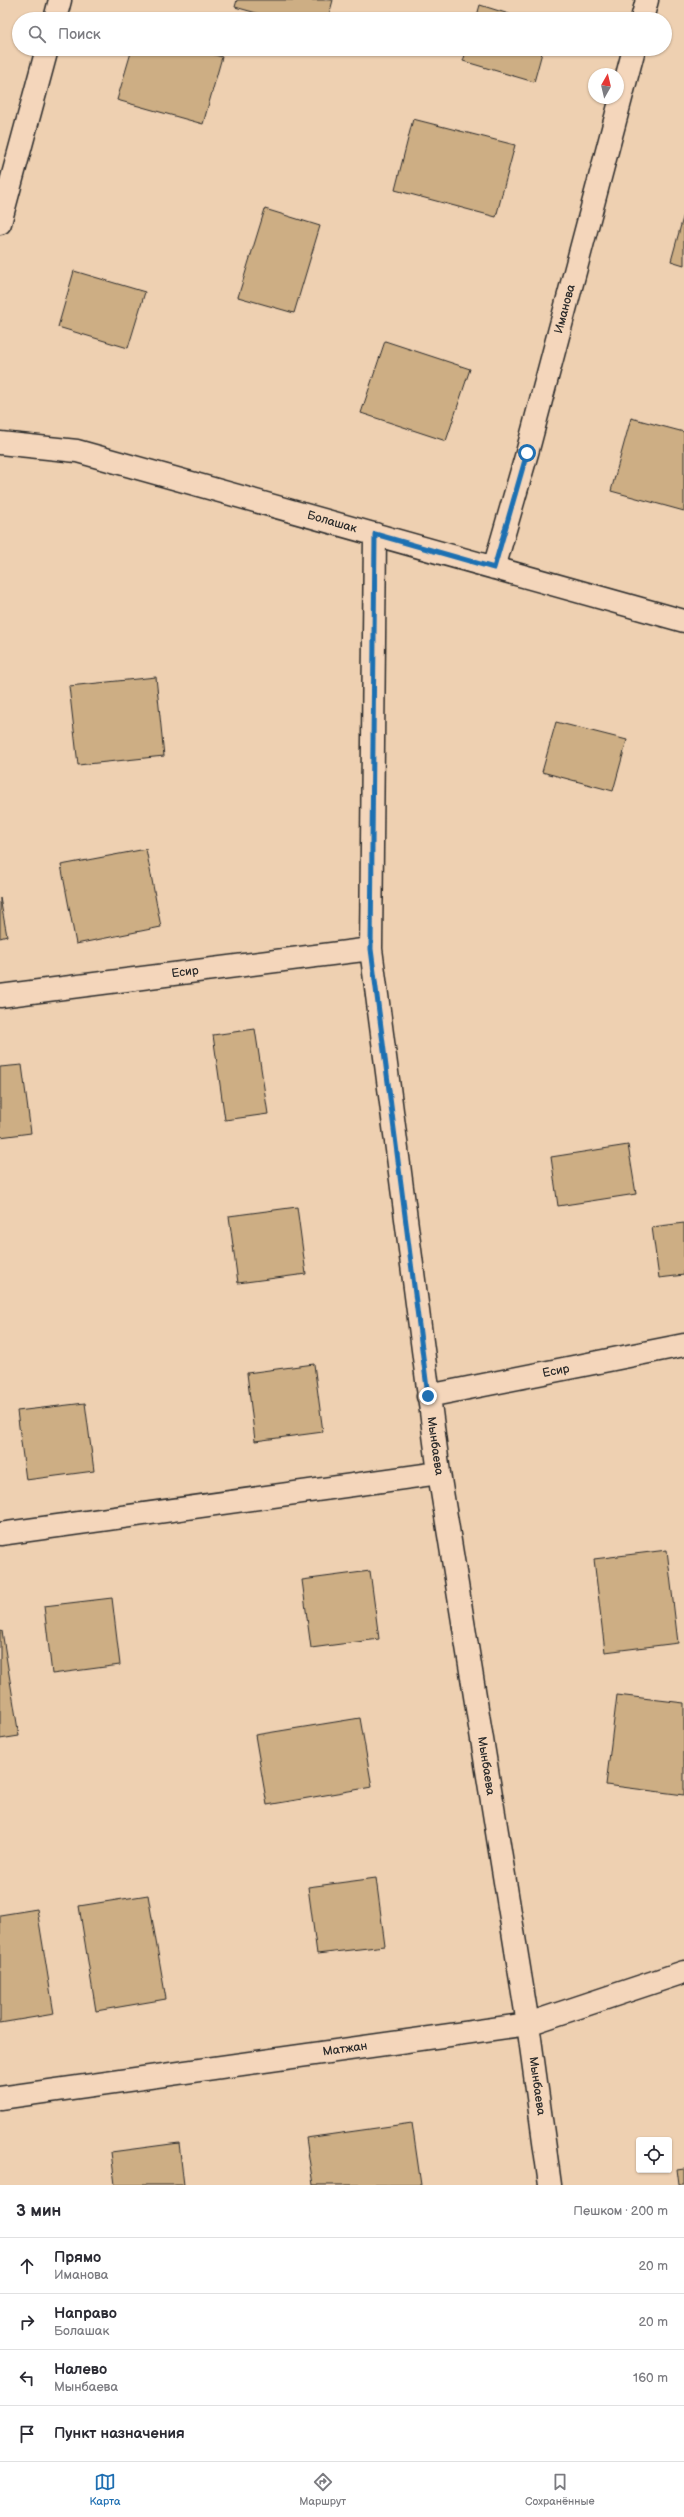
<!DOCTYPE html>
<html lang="ru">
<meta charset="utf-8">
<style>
body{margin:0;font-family:"Balsamiq Sans",sans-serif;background:#f2f2f3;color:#2b2b33}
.controls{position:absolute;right:12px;bottom:12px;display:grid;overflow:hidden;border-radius:4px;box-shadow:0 1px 3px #0004}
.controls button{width:36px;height:36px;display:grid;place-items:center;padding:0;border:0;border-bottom:1px solid #e1e1e2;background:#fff;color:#2b2b33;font:20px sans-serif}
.compass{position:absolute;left:588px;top:68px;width:36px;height:36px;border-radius:50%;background:#fff;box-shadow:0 1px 3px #0004;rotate:8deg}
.stop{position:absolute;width:12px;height:12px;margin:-9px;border:3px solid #1f6fb2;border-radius:50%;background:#fff}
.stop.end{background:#1f6fb2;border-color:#fff;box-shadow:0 1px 4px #0008}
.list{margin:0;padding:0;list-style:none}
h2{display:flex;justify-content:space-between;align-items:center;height:52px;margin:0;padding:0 16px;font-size:17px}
h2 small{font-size:13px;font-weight:400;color:#7c7c81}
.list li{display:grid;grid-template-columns:26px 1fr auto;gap:12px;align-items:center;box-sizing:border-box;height:56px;padding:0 16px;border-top:1px solid #e1e1e2}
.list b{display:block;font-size:15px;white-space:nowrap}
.list p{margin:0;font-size:13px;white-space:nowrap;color:#7c7c81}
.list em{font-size:13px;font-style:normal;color:#7c7c81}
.icon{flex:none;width:22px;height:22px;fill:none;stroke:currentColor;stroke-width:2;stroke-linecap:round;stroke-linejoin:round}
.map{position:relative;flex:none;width:684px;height:2185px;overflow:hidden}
.search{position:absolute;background:#fff;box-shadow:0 1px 3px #0004;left:12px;right:12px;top:12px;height:44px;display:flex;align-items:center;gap:10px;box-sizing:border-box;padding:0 14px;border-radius:22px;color:#7c7c81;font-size:15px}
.sheet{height:276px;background:#fff}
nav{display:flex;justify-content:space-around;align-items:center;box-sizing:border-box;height:56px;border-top:1px solid #e1e1e2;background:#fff;font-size:11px;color:#7c7c81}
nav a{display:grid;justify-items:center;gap:2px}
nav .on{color:#1f6fb2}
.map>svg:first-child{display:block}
.building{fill:#cdae84;stroke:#2b2b2b}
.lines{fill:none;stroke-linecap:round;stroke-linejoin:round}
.street-casing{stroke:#2b2b2b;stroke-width:25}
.street{stroke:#f4d6bb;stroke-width:22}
.route{stroke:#1f6fb2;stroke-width:5}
.labels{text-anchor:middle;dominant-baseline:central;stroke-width:3;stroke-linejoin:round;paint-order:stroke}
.street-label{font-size:12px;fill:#2b2b2b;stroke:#f4d6bb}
</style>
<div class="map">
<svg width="684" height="2185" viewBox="0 0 684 2185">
<rect width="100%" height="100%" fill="#eed0b1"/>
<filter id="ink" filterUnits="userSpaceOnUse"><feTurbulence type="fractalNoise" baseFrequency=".025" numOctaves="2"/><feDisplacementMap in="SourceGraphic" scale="8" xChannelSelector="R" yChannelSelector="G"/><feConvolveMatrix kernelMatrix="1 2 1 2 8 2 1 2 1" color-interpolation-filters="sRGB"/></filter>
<g filter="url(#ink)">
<path class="building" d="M237,0H333L328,19H278L235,7Z
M480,5L525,19H476Z
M132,49H194L222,57L203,124L117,100Z
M467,49H543L534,82L463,61Z
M413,119L515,145L496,217L395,190Z
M265,209L320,226L294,313L238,297Z
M684,214V265L671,261Z
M74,271L145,292L128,348L58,327Z
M385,341L470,369L446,441L361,413Z
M631,418L684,432V511L611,491Z
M156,677L164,756L78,765L69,686Z
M556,722L627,740L613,791L542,772Z
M146,849L161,927L76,944L61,865Z
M0,898L7,936L0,938Z
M255,1029L268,1114L225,1120L213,1035Z
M22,1065L31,1133L0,1137V1067Z
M628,1145L636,1194L558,1206L551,1157Z
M297,1207L306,1274L238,1283L229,1216Z
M684,1223V1275L659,1278L652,1227Z
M314,1364L323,1432L255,1441L247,1373Z
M85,1403L94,1471L26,1480L17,1411Z
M667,1550L678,1643L605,1652L594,1559Z
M370,1571L379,1639L311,1648L302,1580Z
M112,1598L120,1665L52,1674L44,1606Z
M2,1631L19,1736L0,1739V1632Z
M617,1695L684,1703V1795L606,1785Z
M360,1718L372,1787L267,1805L255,1735Z
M376,1878L385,1946L317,1954L308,1887Z
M148,1895L166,1999L96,2011L79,1906Z
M37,1909L54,2014L0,2023V1915Z
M412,2123L421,2185H313L306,2138Z
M179,2143L184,2185H115L111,2152Z
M684,2168V2185H679L677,2169Z"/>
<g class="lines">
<g class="street-casing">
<path id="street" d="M55,19L60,0
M642,19L647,0
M0,223L47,49
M0,443L77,451L684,621
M375,534L371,949L439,1473L528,2024L550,2185
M494,568L527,453L634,49
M0,996L371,949
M428,1396L684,1345
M0,1534L439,1473
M0,2098L528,2024L684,1972"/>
</g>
<use href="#street" class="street"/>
</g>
</g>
<g class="lines" filter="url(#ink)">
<path class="route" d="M428,1396L371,949L375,534L494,568L527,453"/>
</g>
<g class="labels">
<g class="street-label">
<text transform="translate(565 309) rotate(-75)">Иманова</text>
<text transform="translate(332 522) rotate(16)">Болашак</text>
<text transform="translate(185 972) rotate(-7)">Есир</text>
<text transform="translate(556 1371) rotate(-11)">Есир</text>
<text transform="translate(435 1446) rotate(82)">Мынбаева</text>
<text transform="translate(486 1766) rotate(81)">Мынбаева</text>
<text transform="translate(345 2049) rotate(-8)">Матжан</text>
<text transform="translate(537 2086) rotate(82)">Мынбаева</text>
</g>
</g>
</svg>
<div class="controls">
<button><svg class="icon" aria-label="locate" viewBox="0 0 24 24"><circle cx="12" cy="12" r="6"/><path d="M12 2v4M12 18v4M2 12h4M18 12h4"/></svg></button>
</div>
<svg class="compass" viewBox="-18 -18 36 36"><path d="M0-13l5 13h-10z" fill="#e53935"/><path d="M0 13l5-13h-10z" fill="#7c7c81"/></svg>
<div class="stop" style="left:527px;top:453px"></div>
<div class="stop end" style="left:428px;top:1396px"></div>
<div class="search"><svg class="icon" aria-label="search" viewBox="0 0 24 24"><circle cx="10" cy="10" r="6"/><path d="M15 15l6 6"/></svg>Поиск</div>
</div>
<section class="sheet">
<h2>3 мин<small>Пешком · 200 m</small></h2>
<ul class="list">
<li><svg class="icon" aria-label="ahead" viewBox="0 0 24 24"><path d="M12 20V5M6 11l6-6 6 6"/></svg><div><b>Прямо</b><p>Иманова</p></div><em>20 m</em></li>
<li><svg class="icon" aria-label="right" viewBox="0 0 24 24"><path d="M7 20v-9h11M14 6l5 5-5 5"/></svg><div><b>Направо</b><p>Болашак</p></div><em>20 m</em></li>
<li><svg class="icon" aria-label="left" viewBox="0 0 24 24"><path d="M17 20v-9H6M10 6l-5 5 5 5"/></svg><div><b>Налево</b><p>Мынбаева</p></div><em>160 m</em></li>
<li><svg class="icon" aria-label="arrive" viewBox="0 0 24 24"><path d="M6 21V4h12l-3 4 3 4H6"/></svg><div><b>Пункт назначения</b></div></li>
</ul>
</section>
<nav>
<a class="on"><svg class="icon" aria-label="map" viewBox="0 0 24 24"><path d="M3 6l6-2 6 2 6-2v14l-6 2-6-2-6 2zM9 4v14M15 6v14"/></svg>Карта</a>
<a><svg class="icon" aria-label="directions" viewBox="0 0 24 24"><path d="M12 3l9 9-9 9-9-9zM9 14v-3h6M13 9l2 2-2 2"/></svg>Маршрут</a>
<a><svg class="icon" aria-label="saved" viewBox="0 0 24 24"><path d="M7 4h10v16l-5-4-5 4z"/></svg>Сохранённые</a>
</nav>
